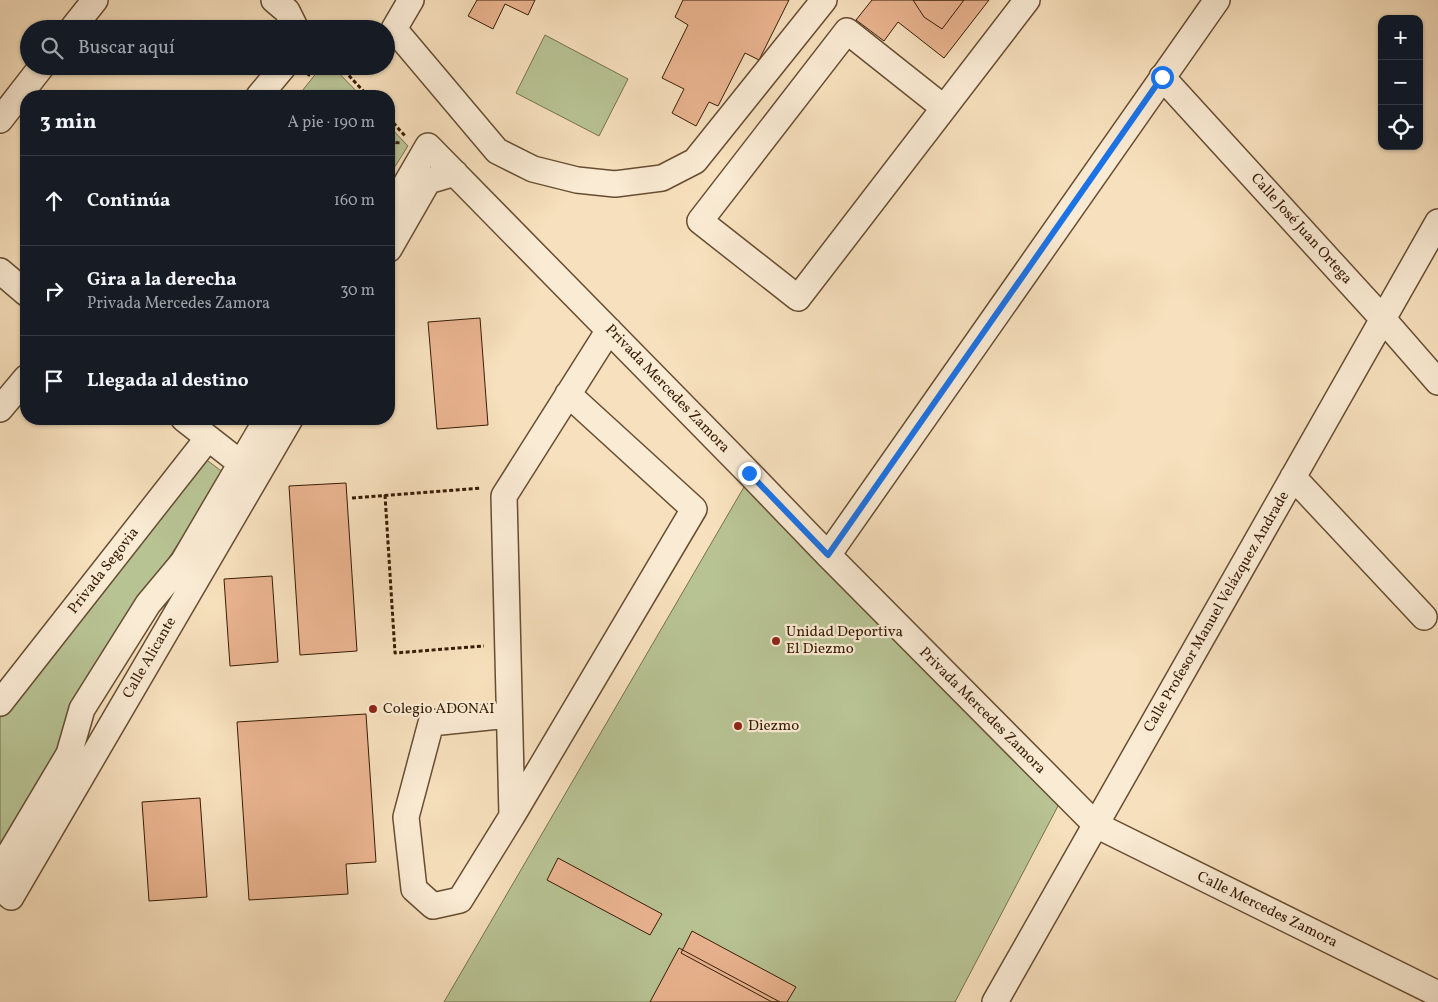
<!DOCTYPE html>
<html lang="es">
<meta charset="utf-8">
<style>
body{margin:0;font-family:Vollkorn,serif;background:#20242c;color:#f1f3f6}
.controls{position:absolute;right:15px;top:15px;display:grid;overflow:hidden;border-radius:10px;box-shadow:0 1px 4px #0004}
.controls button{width:45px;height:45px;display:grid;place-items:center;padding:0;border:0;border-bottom:1px solid #363941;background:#171b24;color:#f1f3f6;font:25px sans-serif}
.stop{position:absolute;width:15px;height:15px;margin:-11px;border:4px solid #1a73e8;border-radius:50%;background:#fff}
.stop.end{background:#1a73e8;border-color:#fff;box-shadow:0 1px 5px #0008}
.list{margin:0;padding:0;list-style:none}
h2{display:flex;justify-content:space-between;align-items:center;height:65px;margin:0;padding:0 20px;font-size:21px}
h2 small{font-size:16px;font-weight:400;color:#9ea1a6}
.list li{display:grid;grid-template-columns:32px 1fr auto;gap:15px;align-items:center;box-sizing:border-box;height:90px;padding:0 20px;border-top:1px solid #363941}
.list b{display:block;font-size:19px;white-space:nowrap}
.list p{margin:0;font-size:16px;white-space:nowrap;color:#9ea1a6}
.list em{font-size:16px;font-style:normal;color:#9ea1a6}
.icon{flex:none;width:28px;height:28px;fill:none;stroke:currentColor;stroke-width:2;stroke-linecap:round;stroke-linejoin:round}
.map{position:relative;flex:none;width:1438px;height:1002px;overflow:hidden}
.search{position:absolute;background:#171b24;box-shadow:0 1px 4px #0004;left:20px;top:20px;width:375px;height:55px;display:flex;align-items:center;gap:12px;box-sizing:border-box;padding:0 18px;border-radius:28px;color:#9ea1a6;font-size:19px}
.panel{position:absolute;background:#171b24;box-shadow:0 1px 4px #0004;left:20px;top:90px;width:375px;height:335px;border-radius:20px}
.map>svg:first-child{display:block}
.green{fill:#b8c394;stroke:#78704c}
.building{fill:#eab490;stroke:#371c04}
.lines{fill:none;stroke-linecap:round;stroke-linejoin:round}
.minor-casing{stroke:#674d32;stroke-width:28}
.path{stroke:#371c04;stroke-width:3;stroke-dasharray:4 2.5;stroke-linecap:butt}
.minor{stroke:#faebd4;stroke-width:25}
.route{stroke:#1a73e8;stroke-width:6}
.poi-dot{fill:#8f2418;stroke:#faebd4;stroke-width:2}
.labels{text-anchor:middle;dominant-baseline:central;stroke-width:4.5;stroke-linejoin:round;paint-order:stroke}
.street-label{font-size:15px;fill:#371c04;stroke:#faebd4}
.poi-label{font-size:15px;fill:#371c04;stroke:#faebd4;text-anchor:start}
</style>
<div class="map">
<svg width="1438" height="1002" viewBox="0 0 1438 1002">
<rect width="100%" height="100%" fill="#f7e0bd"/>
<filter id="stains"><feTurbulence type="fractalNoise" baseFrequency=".004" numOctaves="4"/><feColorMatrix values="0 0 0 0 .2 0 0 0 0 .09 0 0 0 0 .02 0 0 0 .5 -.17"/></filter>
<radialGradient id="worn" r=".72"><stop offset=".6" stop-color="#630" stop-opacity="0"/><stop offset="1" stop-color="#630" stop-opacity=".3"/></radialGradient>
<path class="green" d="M545,35L628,79L599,136L516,93Z
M322,66H332L361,96H298Z
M389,126L408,146L389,176Z
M204,458L224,473L72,707L57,754L0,846V718Z
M744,487L1053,795L1058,806L955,1002H444Z"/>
<path class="building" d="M477,0H535L528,15L505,4L493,29L468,16Z
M683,0H789L759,60L745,53L718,106L709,102L696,126L672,113L684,89L662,78L688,25L675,17Z
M872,0H989L944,58L898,22L884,41L856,20Z
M913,0H964L942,29L924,17Z
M480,318L488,425L437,429L428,322Z
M346,483L357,651L300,655L289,486Z
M272,576L278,662L230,666L224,579Z
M366,714L376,862L346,864L348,894L249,900L237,722Z
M200,798L207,897L149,901L142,802Z
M558,858L662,914L650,935L547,880Z
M692,931L796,987L787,1002H772L681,953Z
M679,948L780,1002H650Z"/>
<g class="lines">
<g class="minor-casing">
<path id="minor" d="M274,0L287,11L296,29
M411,0L394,29L497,151L533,169L577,180L615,184L662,178L695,161L824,0
M72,29L95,0
M1162,77L1383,319L1438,382
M259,96L284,66
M944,108L847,31L700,221L798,298L1027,0
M0,120L42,66
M389,213L428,146L749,473L828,555L1096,825L1438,994
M389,249L428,181L455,173
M0,271L26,293
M0,409L26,378
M184,419L253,473
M1293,477L1424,617
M828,555L1217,0
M0,703L208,438
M509,715L431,723L406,817L414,889L433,906L460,900L512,816L504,496L609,330
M512,816L694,509L568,394
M0,870L69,754L82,709L148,604L183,562L267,419
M0,887L11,897L290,419
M995,1002L1438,222"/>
</g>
<path class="path" d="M340,66L368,96
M308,76L315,66
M389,118L405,136
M389,142L401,143
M385,495L395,653L484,646
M352,498L481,488"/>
<use href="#minor" class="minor"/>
</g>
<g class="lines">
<path class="route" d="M749,473L828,555L1162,77"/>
</g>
<g class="poi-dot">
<circle cx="776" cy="641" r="5"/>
<circle cx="373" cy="709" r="5"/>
<circle cx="738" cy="726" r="5"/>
</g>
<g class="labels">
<g class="street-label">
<text transform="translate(1301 229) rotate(48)">Calle José Juan Ortega</text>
<text transform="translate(667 389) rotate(46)">Privada Mercedes Zamora</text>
<text transform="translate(104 571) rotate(-52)">Privada Segovia</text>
<text transform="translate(1217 612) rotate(-60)">Calle Profesor Manuel Velázquez Andrade</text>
<text transform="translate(150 658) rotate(-60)">Calle Alicante</text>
<text transform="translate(982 711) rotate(45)">Privada Mercedes Zamora</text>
<text transform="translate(1267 910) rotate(26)">Calle Mercedes Zamora</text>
</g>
<g class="poi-label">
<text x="786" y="632">Unidad Deportiva<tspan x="786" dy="17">El Diezmo</tspan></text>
<text x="383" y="709">Colegio ADONAI</text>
<text x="748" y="726">Diezmo</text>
</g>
</g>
<rect width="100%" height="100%" filter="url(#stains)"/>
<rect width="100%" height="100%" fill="url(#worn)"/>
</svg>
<div class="controls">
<button>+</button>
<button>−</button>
<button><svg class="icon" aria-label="locate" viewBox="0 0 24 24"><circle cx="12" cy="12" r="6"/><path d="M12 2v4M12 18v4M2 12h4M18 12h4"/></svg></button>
</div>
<div class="stop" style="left:1162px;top:77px"></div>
<div class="stop end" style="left:749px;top:473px"></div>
<div class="search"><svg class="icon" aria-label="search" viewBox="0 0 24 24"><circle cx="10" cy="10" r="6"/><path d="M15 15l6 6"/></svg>Buscar aquí</div>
<section class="panel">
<h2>3 min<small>A pie · 190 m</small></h2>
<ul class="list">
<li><svg class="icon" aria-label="ahead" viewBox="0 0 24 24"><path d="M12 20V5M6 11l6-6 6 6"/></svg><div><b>Continúa</b></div><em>160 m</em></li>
<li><svg class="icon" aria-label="right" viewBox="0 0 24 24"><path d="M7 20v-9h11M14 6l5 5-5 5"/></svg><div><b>Gira a la derecha</b><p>Privada Mercedes Zamora</p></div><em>30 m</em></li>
<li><svg class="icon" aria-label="arrive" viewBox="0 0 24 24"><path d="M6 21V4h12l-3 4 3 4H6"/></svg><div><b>Llegada al destino</b></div></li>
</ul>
</section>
</div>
